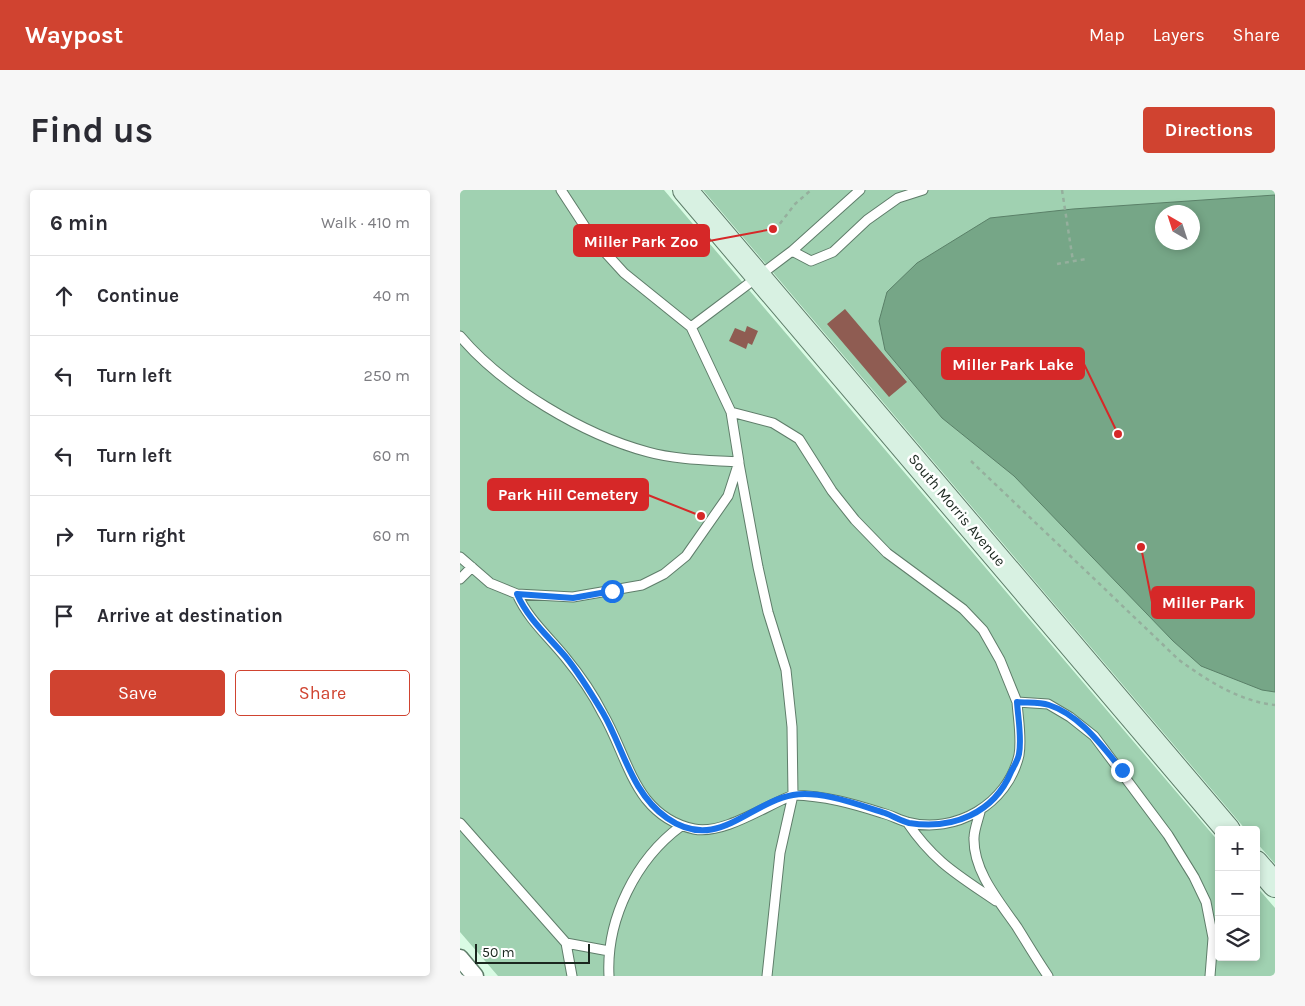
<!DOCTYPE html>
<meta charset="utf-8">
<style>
body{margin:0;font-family:Karla,sans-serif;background:#f7f7f7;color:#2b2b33}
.controls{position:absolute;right:15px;bottom:15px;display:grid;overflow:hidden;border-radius:5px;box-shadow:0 2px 8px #0003}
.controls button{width:45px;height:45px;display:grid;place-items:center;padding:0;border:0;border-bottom:1px solid #e1e1e2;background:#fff;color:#2b2b33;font:25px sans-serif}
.compass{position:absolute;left:695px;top:15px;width:45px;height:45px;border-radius:50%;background:#fff;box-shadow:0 2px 8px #0003;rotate:321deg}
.scale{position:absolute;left:15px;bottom:12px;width:115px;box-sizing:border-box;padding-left:5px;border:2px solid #1a261e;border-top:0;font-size:14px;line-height:18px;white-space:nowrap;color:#1a261e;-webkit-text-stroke:4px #fff;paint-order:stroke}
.stop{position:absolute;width:15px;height:15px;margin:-11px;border:4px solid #1a73e8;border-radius:50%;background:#fff}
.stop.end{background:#1a73e8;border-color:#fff;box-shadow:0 1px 5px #0008}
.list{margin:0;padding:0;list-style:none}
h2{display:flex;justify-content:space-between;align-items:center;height:65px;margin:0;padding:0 20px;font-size:21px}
h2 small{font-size:16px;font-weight:400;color:#7c7c81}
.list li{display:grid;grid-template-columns:32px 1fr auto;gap:15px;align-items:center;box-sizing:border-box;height:80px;padding:0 20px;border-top:1px solid #e1e1e2}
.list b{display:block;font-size:19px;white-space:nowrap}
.list em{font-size:16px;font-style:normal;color:#7c7c81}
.actions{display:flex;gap:10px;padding:15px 20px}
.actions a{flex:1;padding:11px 0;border:1px solid #d04330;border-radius:5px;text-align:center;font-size:18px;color:#d04330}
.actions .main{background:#d04330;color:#fff}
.icon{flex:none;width:28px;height:28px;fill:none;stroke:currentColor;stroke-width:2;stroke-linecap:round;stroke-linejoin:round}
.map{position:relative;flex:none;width:815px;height:786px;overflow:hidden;border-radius:5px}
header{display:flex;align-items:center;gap:30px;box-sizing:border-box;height:70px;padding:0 25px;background:#d04330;color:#fff}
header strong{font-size:24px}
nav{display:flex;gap:28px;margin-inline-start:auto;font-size:18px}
.intro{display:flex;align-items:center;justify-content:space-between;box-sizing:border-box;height:120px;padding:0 30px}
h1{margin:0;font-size:35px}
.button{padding:12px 22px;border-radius:5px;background:#d04330;color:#fff;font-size:18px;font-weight:700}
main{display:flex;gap:30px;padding:0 30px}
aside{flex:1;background:#fff;border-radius:5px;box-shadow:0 2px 8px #0003}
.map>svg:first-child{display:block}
.green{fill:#a0d1b1;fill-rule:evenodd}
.water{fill:#76a687;stroke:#5a8068;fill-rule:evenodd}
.building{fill:#8f5c52}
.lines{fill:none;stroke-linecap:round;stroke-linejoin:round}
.lane-casing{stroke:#5f7d6a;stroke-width:11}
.street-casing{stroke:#5f7d6a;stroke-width:19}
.secondary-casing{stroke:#5f7d6a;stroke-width:26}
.path{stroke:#95af9d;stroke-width:2.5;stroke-dasharray:4 4;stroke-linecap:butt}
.lane{stroke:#fff;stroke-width:9}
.street{stroke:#fff;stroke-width:16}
.secondary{stroke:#d8f1e2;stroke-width:24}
.route{stroke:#1a73e8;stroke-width:6}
.labels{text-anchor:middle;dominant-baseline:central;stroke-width:5;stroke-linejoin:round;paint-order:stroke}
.street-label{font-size:15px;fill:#1a261e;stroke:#fff}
.leader{fill:none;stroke:#d62828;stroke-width:2}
.callout-dot{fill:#d62828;stroke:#fff;stroke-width:2}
.callout{fill:#d62828;stroke:#d62828;stroke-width:2}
.callout-label{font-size:16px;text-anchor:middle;font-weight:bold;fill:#fff}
</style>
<header>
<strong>Waypost</strong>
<nav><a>Map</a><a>Layers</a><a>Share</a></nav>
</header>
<div class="intro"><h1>Find us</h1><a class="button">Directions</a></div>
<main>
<aside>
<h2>6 min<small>Walk · 410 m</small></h2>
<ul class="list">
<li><svg class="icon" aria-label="ahead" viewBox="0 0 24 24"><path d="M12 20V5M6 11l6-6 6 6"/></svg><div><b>Continue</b></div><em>40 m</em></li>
<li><svg class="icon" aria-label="left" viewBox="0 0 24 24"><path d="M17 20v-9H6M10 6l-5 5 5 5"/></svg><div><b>Turn left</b></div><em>250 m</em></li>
<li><svg class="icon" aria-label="left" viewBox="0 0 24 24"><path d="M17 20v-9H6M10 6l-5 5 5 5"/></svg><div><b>Turn left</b></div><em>60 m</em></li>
<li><svg class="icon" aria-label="right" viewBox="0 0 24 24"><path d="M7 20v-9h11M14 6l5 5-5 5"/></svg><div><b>Turn right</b></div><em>60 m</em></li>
<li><svg class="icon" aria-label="arrive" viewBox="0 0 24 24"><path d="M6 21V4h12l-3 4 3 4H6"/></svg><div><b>Arrive at destination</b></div></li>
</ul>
<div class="actions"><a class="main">Save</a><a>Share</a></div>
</aside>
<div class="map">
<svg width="815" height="786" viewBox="0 0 815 786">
<rect width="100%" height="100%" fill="#d9fbe4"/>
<path class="green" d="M0,0H204L759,652V767H796V696L815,718V786H38L0,742Z
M243,0H815V674L796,652V640H786ZM702,22H732V52H702Z"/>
<path class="water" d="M815,5V502L802,500L741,476L713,451L554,286L482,228L425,160L419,131L427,102L457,73L530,28L613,19ZM702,22H732V52H702Z"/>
<path class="building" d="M385,119L447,192L429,207L367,134Z
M287,136L298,141L292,155L288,153L286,159L269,151L275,138L285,142Z"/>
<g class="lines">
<g class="lane-casing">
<path id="lane" d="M101,0L133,49L164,83L231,137L271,222L313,233L339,249L372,301L395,330L427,363L503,419L523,440L540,470L557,512L588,514L610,527L634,546L708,645L734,687L746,712L753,748L750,786
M400,0L332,61L351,71L373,62L407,30L438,8L463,0
M231,137L332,61
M0,146C43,197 124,245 188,262C217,270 249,270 279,272L271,222
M0,367L30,393L57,404L113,407L182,395L204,384L226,366L268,306L279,272
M0,389L12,377
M57,404C68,429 88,446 105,467C119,484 133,504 143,524C159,551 167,584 186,609C198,624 215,635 234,639C263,645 305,616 333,605L332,537L326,480L308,422L298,377L278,268
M520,622C518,630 514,640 514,648C513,681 539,711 557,737C567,753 577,770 588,786
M447,632C474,672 498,685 536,711
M0,633L106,753L112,786
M106,753L149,761
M149,786C146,729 176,669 221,636
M307,786L320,663L333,605C365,606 391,613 422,623C431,625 439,630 447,632C495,645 548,614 559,565C562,548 558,528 557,512"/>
</g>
<g class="street-casing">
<path id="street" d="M0,768L15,786"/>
</g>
<g class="secondary-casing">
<path id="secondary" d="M225,0L768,640
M796,673L815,695"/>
</g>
<path class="path" d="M602,0L613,71
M315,40L335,14L351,0
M597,74L626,69
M511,271L719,470C748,491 779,511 815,515"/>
<use href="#lane" class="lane"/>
<use href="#street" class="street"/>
<use href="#secondary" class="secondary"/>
</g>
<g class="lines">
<path class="route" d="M152,401L113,408L57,404C68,429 87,445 105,466C119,483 131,503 143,523C163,557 171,603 207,628C257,663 288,613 333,605C360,600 399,615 425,623C433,626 441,631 449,633C493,640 534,623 551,582C554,576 558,570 559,564C562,548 558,528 557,512C567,513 579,512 589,515C620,525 642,556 662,580"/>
</g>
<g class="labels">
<g class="street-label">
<text transform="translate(497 320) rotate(50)">South Morris Avenue</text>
</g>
</g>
<path class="leader" d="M313 39L249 51M658 244L624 174M241 326L188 305M681 357L692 412"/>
<g class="callout-dot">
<circle cx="313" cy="39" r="5"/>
<circle cx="658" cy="244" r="5"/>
<circle cx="241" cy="326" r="5"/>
<circle cx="681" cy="357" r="5"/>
</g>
<g class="callout">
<rect x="114" y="35" width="135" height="31" rx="5"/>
<rect x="482" y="158" width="142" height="31" rx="5"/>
<rect x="28" y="289" width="160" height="31" rx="5"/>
<rect x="692" y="397" width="102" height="31" rx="5"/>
</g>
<g class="callout-label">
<text x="181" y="57">Miller Park Zoo</text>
<text x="553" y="180">Miller Park Lake</text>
<text x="108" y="310">Park Hill Cemetery</text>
<text x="743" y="418">Miller Park</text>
</g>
</svg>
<div class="controls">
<button>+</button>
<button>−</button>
<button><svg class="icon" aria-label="layers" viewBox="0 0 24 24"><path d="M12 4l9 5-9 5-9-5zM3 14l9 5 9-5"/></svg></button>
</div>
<svg class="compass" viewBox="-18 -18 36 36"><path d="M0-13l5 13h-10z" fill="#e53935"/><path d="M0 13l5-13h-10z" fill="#7c7c81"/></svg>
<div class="scale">50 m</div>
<div class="stop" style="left:152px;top:401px"></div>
<div class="stop end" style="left:662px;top:580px"></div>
</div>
</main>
